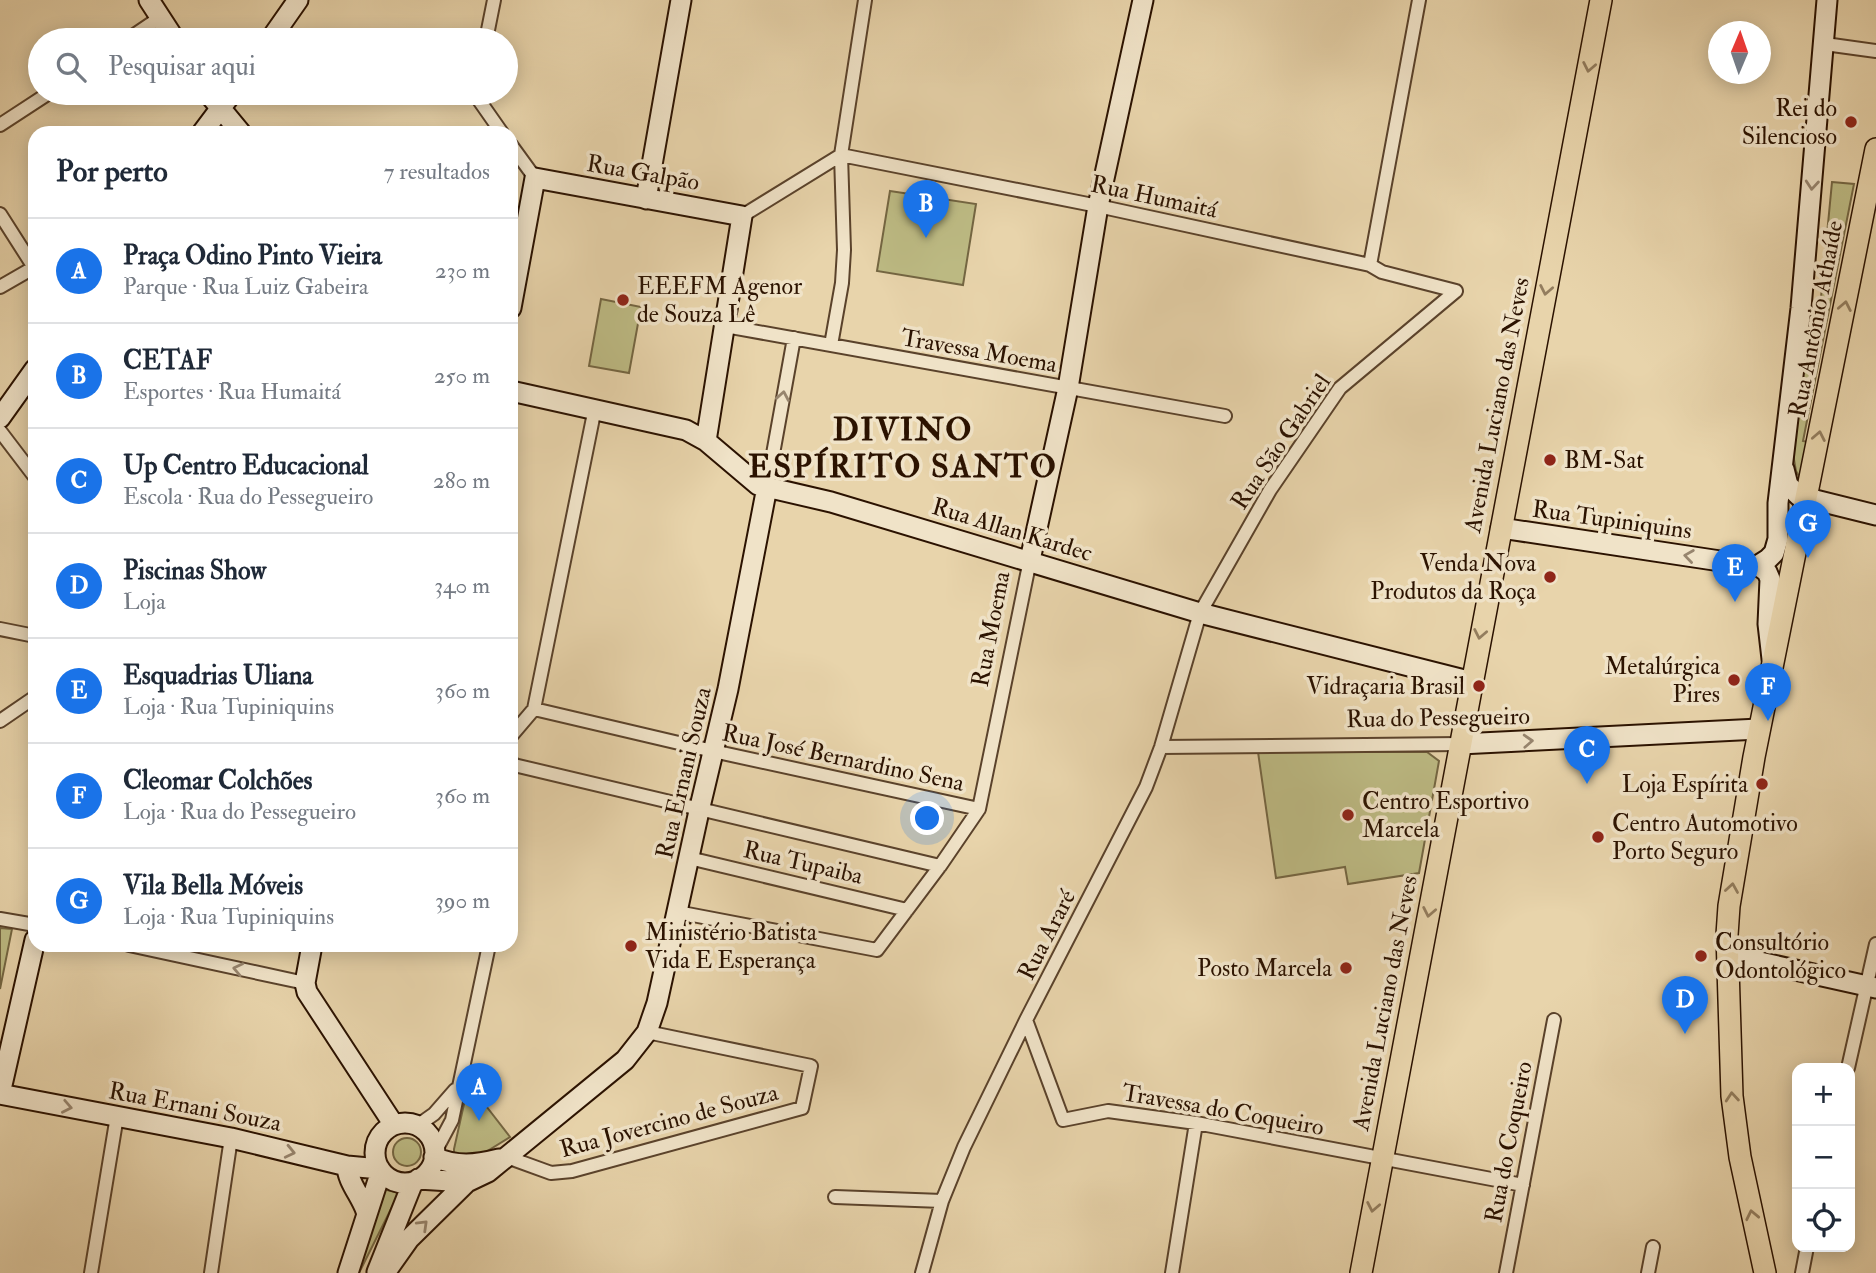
<!DOCTYPE html>
<html lang="pt">
<meta charset="utf-8">
<style>
body{margin:0;font-family:"IM FELL Double Pica",serif;background:#f2f2f3;color:#1f2937}
.controls{position:absolute;right:21px;bottom:21px;display:grid;overflow:hidden;border-radius:14px;box-shadow:0 4px 18px #0003}
.controls button{width:63px;height:63px;display:grid;place-items:center;padding:0;border:0;border-bottom:2px solid #e0e1e3;background:#fff;color:#1f2937;font:35px sans-serif}
.compass{position:absolute;left:1708px;top:21px;width:63px;height:63px;border-radius:50%;background:#fff;box-shadow:0 4px 18px #0003;rotate:2deg}
.you{position:absolute;left:928px;top:819px;width:24px;height:24px;margin:-18px;border:5px solid #fff;border-radius:50%;background:#1a73e8;box-shadow:0 0 0 10px #1a73e833}
.badge{display:grid;place-items:center;width:46px;height:46px;border-radius:50%;background:#1a73e8;color:#fff;font-size:23px;font-weight:700}
.pin{position:absolute;translate:-50% -58px;filter:drop-shadow(0 2px 4px #0008)}
.pin::after{content:'';position:absolute;top:37px;width:24px;height:21px;background:inherit;clip-path:polygon(0 0,100% 0,50% 100%)}
.list{margin:0;padding:0;list-style:none}
h2{display:flex;justify-content:space-between;align-items:center;height:91px;margin:0;padding:0 28px;font-size:30px}
h2 small{font-size:23px;font-weight:400;color:#747a83}
.list li{display:grid;grid-template-columns:46px 1fr auto;gap:21px;align-items:center;box-sizing:border-box;height:105px;padding:0 28px;border-top:2px solid #e0e1e3}
.list b{display:block;font-size:26px;white-space:nowrap}
.list p{margin:0;font-size:23px;white-space:nowrap;color:#747a83}
.list em{font-size:23px;font-style:normal;color:#747a83}
.icon{flex:none;width:38px;height:38px;fill:none;stroke:currentColor;stroke-width:2;stroke-linecap:round;stroke-linejoin:round}
.map{position:relative;flex:none;width:1876px;height:1273px;overflow:hidden}
.search{position:absolute;background:#fff;box-shadow:0 4px 18px #0003;left:28px;top:28px;width:490px;height:77px;display:flex;align-items:center;gap:18px;box-sizing:border-box;padding:0 24px;border-radius:38px;color:#747a83;font-size:26px}
.panel{position:absolute;background:#fff;box-shadow:0 4px 18px #0003;left:28px;top:126px;width:490px;height:826px;border-radius:21px}
.map>svg:first-child{display:block}
.green{fill:#bdbb84;stroke:#746642;stroke-width:2}
.lines{fill:none;stroke-linecap:round;stroke-linejoin:round}
.street-casing{stroke:#5a422b;stroke-width:16}
.secondary-casing{stroke:#2b1200;stroke-width:23}
.primary-casing{stroke:#2b1200;stroke-width:24}
.street{stroke:#f0e3c8;stroke-width:12}
.secondary{stroke:#f0e3c8;stroke-width:19}
.primary{stroke:#e8d4ab;stroke-width:21}
.oneway{stroke:#937d5e}
.oneway2{stroke:#97856e}
.poi-dot{fill:#8f2418;stroke:#f0e3c8;stroke-width:2.5}
.labels{text-anchor:middle;dominant-baseline:central;stroke-width:7;stroke-linejoin:round;paint-order:stroke}
.poi-label{font-size:24px;fill:#2b1200;stroke:#f0e3c8;text-anchor:end}
.street-label{font-size:24px;fill:#2b1200;stroke:#f0e3c8}
.district-label{font-size:32px;font-weight:bold;letter-spacing:2px;fill:#2b1200;stroke:#f0e3c8}
</style>
<div class="map">
<svg width="1876" height="1273" viewBox="0 0 1876 1273">
<rect width="100%" height="100%" fill="#e8d4ab"/>
<filter id="stains"><feTurbulence type="fractalNoise" baseFrequency=".00286" numOctaves="4"/><feColorMatrix values="0 0 0 0 .2 0 0 0 0 .09 0 0 0 0 .02 0 0 0 .5 -.17"/></filter>
<radialGradient id="worn" r=".72"><stop offset=".6" stop-color="#630" stop-opacity="0"/><stop offset="1" stop-color="#630" stop-opacity=".3"/></radialGradient>
<path class="green" d="M1832,182L1854,184L1803,441L1808,442L1800,478L1796,471L1793,454L1807,334L1817,339Z
M890,191L976,204L963,285L877,271Z
M601,299L641,307L629,373L589,366Z
M1258,752H1427L1439,761L1419,873L1348,884L1345,867L1276,878Z
M0,928L12,929L0,989Z
M476,1093L510,1137L476,1158L454,1153V1149L466,1095Z
M393 1152a14 14 0 1 1 28 0a14 14 0 1 1-28 0Z
M379,1188L399,1193L359,1273H353Z"/>
<g class="lines">
<g class="street-casing">
<path id="street" d="M127,40L161,17
M486,40L494,0
M1825,44L1876,51
M474,93L502,133
M0,125L49,93
M511,145L535,178
M841,155L1098,206L1370,265L1382,272L1456,291
M0,214L35,269
M742,216L841,155
M1370,265L1419,0
M0,287L33,268
M725,326L1225,416
M831,345L842,283L844,250L841,155L865,0
M0,431L35,477
M767,487L794,338
M0,629L35,636
M534,709L713,751L979,809
M0,721L35,697
M511,736L534,709L595,408
M1161,747L1460,744
M511,761L514,765L940,866
M689,858L907,910
M677,912L877,950L940,866L979,809L1030,560
M0,919L35,925
M129,945L305,983
M1026,1020L1063,1120L1108,1111L1196,1123L1523,1185
M1848,1068L1876,944
M417,1126L434,1114L455,1090
M435,1152L452,1120L489,945
M507,1157L551,1173L572,1171L802,1108L811,1066L647,1032
M835,1197L942,1201
M91,1273L117,1116
M211,1273L231,1138
M922,1273L942,1201L964,1147L1026,1020L1146,787L1161,747L1200,613L1270,490L1340,388L1456,291
M1172,1273L1196,1123
M1506,1273L1554,1020
M1648,1273L1653,1247
M1802,1273L1807,1247"/>
</g>
<g class="secondary-casing">
<path id="secondary" d="M149,0L175,40
M270,40L298,0
M208,93L241,133
M202,133L232,93
M646,199L681,0
M511,308L535,178L742,216L706,441
M511,391L686,430L706,441L758,485L831,502L1200,613L1472,682
M0,418L35,369
M1784,469L1788,485L1799,496L1876,515
M1501,528L1760,567L1767,572L1770,579L1768,624L1772,659
M1030,560L1068,388L1098,206L1143,0
M1757,566L1768,559L1774,553L1778,539V503L1801,308L1827,0
M1460,744L1759,729
M312,945L305,983L307,992L394,1125
M1728,955L1876,988
M0,1094L231,1138L347,1166L380,1169
M0,1094L35,940
M375 1153a30 30 0 1 1 60 0a30 30 0 1 1-60 0Z
M434,1157C457,1167 475,1165 499,1159
M347,1166C347,1181 361,1196 366,1211
M418,1179L467,1182L488,1172L625,1060L647,1032L657,1003L699,811L728,689L767,487
M377,1272L413,1182
M348,1273L381,1171
M385,1273L409,1239L467,1182"/>
</g>
<g class="primary-casing">
<path id="primary" d="M1361,1273L1601,0
M1765,1273L1740,1157L1732,1096L1727,935L1729,906L1754,757L1876,149"/>
</g>
<use href="#street" class="street"/>
<use href="#secondary" class="secondary"/>
<use href="#primary" class="primary"/>
</g>
<defs><path id="oneway-chevron" d="M-2-3.5L2.5 0L-2 3.5" fill="none" stroke-width="1.6" stroke-linecap="round" stroke-linejoin="round" transform="scale(1.75)"/></defs>
<g class="oneway">
<use href="#oneway-chevron" transform="translate(1589 67) rotate(101)"/>
<use href="#oneway-chevron" transform="translate(1546 290) rotate(101)"/>
<use href="#oneway-chevron" transform="translate(1845 306) rotate(-79)"/>
<use href="#oneway-chevron" transform="translate(1819 436) rotate(-79)"/>
<use href="#oneway-chevron" transform="translate(1480 634) rotate(101)"/>
<use href="#oneway-chevron" transform="translate(1732 888) rotate(-81)"/>
<use href="#oneway-chevron" transform="translate(1429 912) rotate(101)"/>
<use href="#oneway-chevron" transform="translate(1732 1097) rotate(-95)"/>
<use href="#oneway-chevron" transform="translate(1373 1207) rotate(101)"/>
<use href="#oneway-chevron" transform="translate(1752 1215) rotate(-102)"/>
</g>
<g class="oneway2">
<use href="#oneway-chevron" transform="translate(1812 185) rotate(95)"/>
<use href="#oneway-chevron" transform="translate(783 396) rotate(-80)"/>
<use href="#oneway-chevron" transform="translate(1689 556) rotate(-172)"/>
<use href="#oneway-chevron" transform="translate(1528 741) rotate(-3)"/>
<use href="#oneway-chevron" transform="translate(238 969) rotate(-168)"/>
<use href="#oneway-chevron" transform="translate(67 1107) rotate(11)"/>
<use href="#oneway-chevron" transform="translate(290 1152) rotate(13)"/>
<use href="#oneway-chevron" transform="translate(423 1225) rotate(-44)"/>
</g>
<g class="poi-dot">
<circle cx="1851" cy="122" r="7"/>
<circle cx="623" cy="300" r="7"/>
<circle cx="1550" cy="460" r="7"/>
<circle cx="1550" cy="577" r="7"/>
<circle cx="1734" cy="680" r="7"/>
<circle cx="1479" cy="686" r="7"/>
<circle cx="1762" cy="784" r="7"/>
<circle cx="1348" cy="815" r="7"/>
<circle cx="1598" cy="837" r="7"/>
<circle cx="631" cy="946" r="7"/>
<circle cx="1701" cy="956" r="7"/>
<circle cx="1346" cy="968" r="7"/>
</g>
<g class="labels">
<g class="poi-label">
<text x="1837" y="108">Rei do<tspan x="1837" dy="28">Silencioso</tspan></text>
<text x="637" y="286" text-anchor="start">EEEFM Agenor<tspan x="637" dy="28">de Souza Lê</tspan></text>
<text x="1564" y="460" text-anchor="start">BM-Sat</text>
<text x="1536" y="563">Venda Nova<tspan x="1536" dy="28">Produtos da Roça</tspan></text>
<text x="1720" y="666">Metalúrgica<tspan x="1720" dy="28">Pires</tspan></text>
<text x="1465" y="686">Vidraçaria Brasil</text>
<text x="1748" y="784">Loja Espírita</text>
<text x="1362" y="801" text-anchor="start">Centro Esportivo<tspan x="1362" dy="28">Marcela</tspan></text>
<text x="1612" y="823" text-anchor="start">Centro Automotivo<tspan x="1612" dy="28">Porto Seguro</tspan></text>
<text x="645" y="932" text-anchor="start">Ministério Batista<tspan x="645" dy="28">Vida E Esperança</tspan></text>
<text x="1715" y="942" text-anchor="start">Consultório<tspan x="1715" dy="28">Odontológico</tspan></text>
<text x="1332" y="968">Posto Marcela</text>
</g>
<g class="street-label">
<text transform="translate(643 173) rotate(10)">Rua Galpão</text>
<text transform="translate(1154 197) rotate(12)">Rua Humaitá</text>
<text transform="translate(1816 319) rotate(-79)">Rua Antônio Athaíde</text>
<text transform="translate(979 351) rotate(10)">Travessa Moema</text>
<text transform="translate(1497 405) rotate(-79)">Avenida Luciano das Neves</text>
<text transform="translate(1281 442) rotate(-56)">Rua São Gabriel</text>
<text transform="translate(1612 520) rotate(8)">Rua Tupiniquins</text>
<text transform="translate(1012 530) rotate(17)">Rua Allan Kardec</text>
<text transform="translate(991 629) rotate(-79)">Rua Moema</text>
<text transform="translate(1438 718) rotate(-1)">Rua do Pessegueiro</text>
<text transform="translate(843 758) rotate(12)">Rua José Bernardino Sena</text>
<text transform="translate(684 773) rotate(-77)">Rua Ernani Souza</text>
<text transform="translate(803 863) rotate(13)">Rua Tupaiba</text>
<text transform="translate(1047 935) rotate(-63)">Rua Araré</text>
<text transform="translate(1385 1003) rotate(-79)">Avenida Luciano das Neves</text>
<text transform="translate(195 1107) rotate(11)">Rua Ernani Souza</text>
<text transform="translate(1223 1110) rotate(10)">Travessa do Coqueiro</text>
<text transform="translate(669 1121) rotate(-15)">Rua Jovercino de Souza</text>
<text transform="translate(1509 1142) rotate(-79)">Rua do Coqueiro</text>
</g>
<g class="district-label">
<text x="903" y="430">DIVINO<tspan x="903" dy="37">ESPÍRITO SANTO</tspan></text>
</g>
</g>
<rect width="100%" height="100%" filter="url(#stains)"/>
<rect width="100%" height="100%" fill="url(#worn)"/>
</svg>
<div class="controls">
<button>+</button>
<button>−</button>
<button><svg class="icon" aria-label="locate" viewBox="0 0 24 24"><circle cx="12" cy="12" r="6"/><path d="M12 2v4M12 18v4M2 12h4M18 12h4"/></svg></button>
</div>
<svg class="compass" viewBox="-18 -18 36 36"><path d="M0-13l5 13h-10z" fill="#e53935"/><path d="M0 13l5-13h-10z" fill="#747a83"/></svg>
<div class="you"></div>
<div class="pin badge" style="left:479px;top:1121px">A</div>
<div class="pin badge" style="left:926px;top:238px">B</div>
<div class="pin badge" style="left:1587px;top:784px">C</div>
<div class="pin badge" style="left:1685px;top:1034px">D</div>
<div class="pin badge" style="left:1735px;top:602px">E</div>
<div class="pin badge" style="left:1768px;top:721px">F</div>
<div class="pin badge" style="left:1808px;top:558px">G</div>
<div class="search"><svg class="icon" aria-label="search" viewBox="0 0 24 24"><circle cx="10" cy="10" r="6"/><path d="M15 15l6 6"/></svg>Pesquisar aqui</div>
<section class="panel">
<h2>Por perto<small>7 resultados</small></h2>
<ul class="list">
<li><span class="badge">A</span><div><b>Praça Odino Pinto Vieira</b><p>Parque · Rua Luiz Gabeira</p></div><em>230 m</em></li>
<li><span class="badge">B</span><div><b>CETAF</b><p>Esportes · Rua Humaitá</p></div><em>250 m</em></li>
<li><span class="badge">C</span><div><b>Up Centro Educacional</b><p>Escola · Rua do Pessegueiro</p></div><em>280 m</em></li>
<li><span class="badge">D</span><div><b>Piscinas Show</b><p>Loja</p></div><em>340 m</em></li>
<li><span class="badge">E</span><div><b>Esquadrias Uliana</b><p>Loja · Rua Tupiniquins</p></div><em>360 m</em></li>
<li><span class="badge">F</span><div><b>Cleomar Colchões</b><p>Loja · Rua do Pessegueiro</p></div><em>360 m</em></li>
<li><span class="badge">G</span><div><b>Vila Bella Móveis</b><p>Loja · Rua Tupiniquins</p></div><em>390 m</em></li>
</ul>
</section>
</div>
